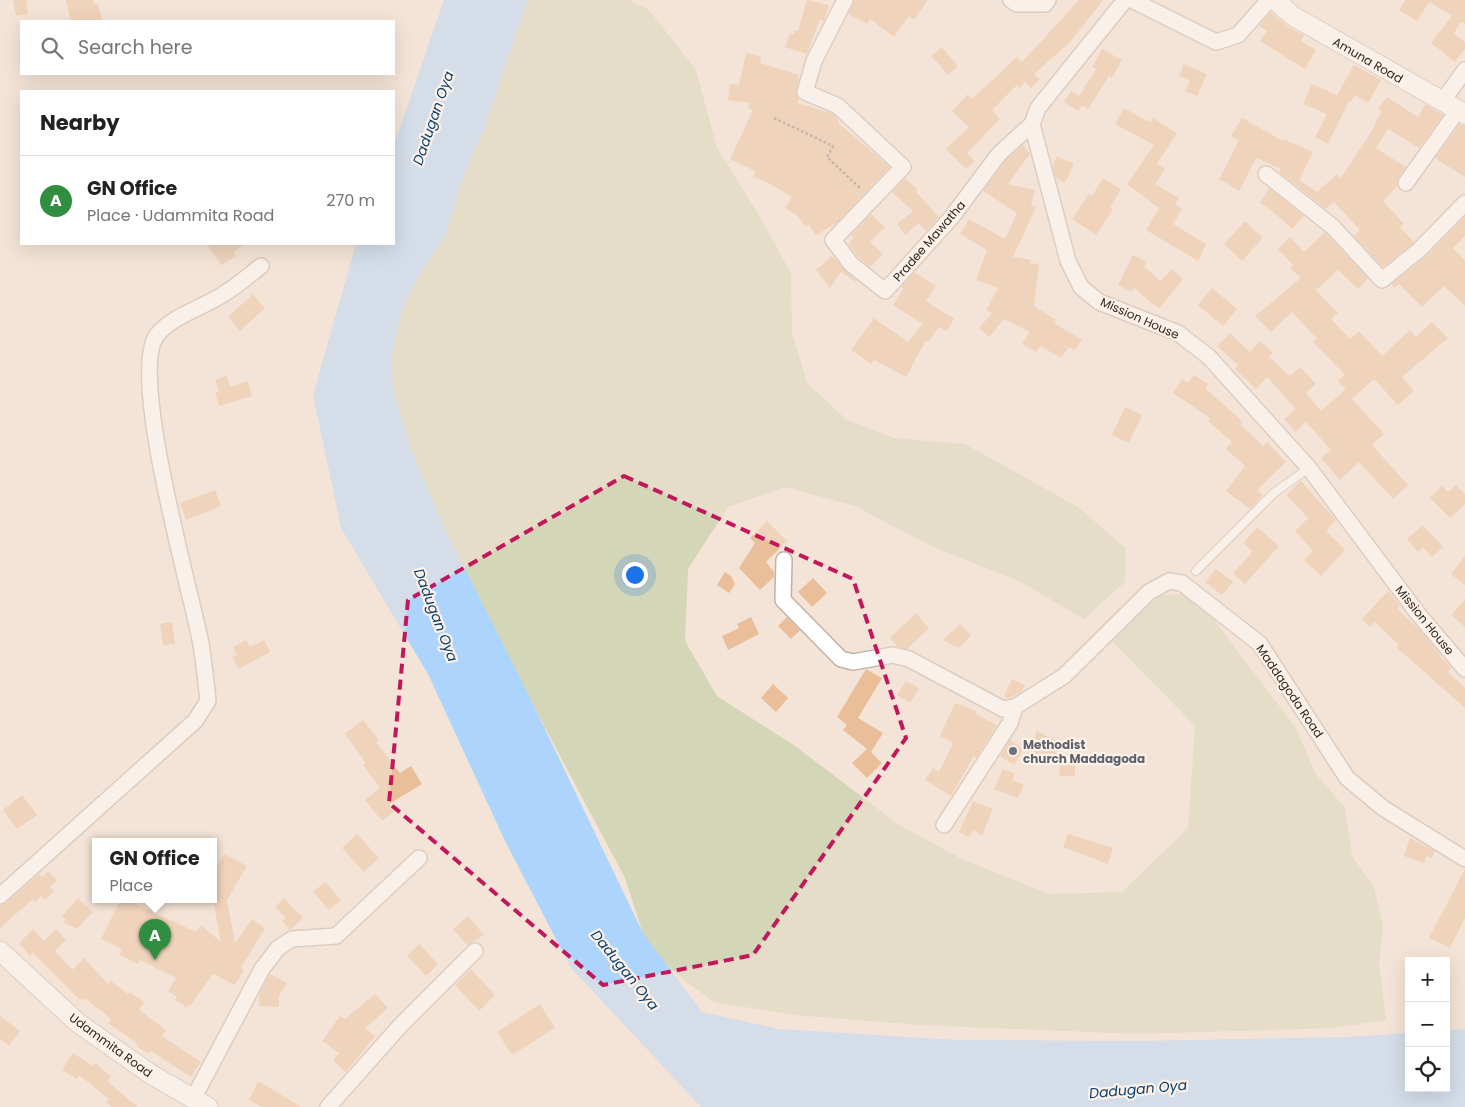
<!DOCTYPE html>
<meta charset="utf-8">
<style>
body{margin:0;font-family:Poppins,sans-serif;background:#f6f6f6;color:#222}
.controls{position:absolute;right:15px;bottom:15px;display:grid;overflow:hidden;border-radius:0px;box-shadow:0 5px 20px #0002}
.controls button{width:45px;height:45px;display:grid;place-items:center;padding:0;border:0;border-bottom:1px solid #e0e0e0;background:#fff;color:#222;font:25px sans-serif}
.you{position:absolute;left:634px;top:574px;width:18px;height:18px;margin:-12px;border:4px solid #fff;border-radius:50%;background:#1a73e8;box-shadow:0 0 0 8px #1a73e833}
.badge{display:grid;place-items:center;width:32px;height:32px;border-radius:50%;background:#318e40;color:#fff;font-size:16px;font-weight:700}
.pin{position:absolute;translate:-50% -41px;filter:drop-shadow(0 1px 2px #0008)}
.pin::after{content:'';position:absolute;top:26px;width:18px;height:15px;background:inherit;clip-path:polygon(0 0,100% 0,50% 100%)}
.popup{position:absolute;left:92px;top:838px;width:125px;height:65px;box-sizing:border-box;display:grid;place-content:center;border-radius:0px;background:#fff;filter:drop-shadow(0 1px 4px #0005);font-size:16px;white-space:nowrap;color:#767676}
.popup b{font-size:19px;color:#222}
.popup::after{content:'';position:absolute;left:50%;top:100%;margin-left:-10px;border:10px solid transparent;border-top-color:#fff}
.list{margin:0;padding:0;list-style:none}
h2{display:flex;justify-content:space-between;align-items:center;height:65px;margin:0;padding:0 20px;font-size:21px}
h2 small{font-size:16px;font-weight:400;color:#767676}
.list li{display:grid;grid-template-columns:32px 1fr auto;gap:15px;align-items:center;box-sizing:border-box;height:90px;padding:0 20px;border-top:1px solid #e0e0e0}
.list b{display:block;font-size:19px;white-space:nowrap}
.list p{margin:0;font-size:16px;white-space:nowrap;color:#767676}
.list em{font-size:16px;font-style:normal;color:#767676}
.icon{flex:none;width:28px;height:28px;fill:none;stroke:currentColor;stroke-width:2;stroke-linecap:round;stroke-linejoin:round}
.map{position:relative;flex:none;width:1465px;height:1107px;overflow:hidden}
.search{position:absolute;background:#fff;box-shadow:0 5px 20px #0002;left:20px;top:20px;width:375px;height:55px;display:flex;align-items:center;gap:12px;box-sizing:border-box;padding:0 18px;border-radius:0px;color:#767676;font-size:19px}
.panel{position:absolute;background:#fff;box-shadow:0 5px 20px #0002;left:20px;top:90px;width:375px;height:155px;border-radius:0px}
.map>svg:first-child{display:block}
.green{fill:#d3d6b7}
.water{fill:#add4fd}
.building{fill:#ebbe9a}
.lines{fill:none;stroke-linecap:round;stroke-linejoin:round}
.service-casing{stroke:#c1b2a6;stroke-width:10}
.minor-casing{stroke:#c1b2a6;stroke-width:18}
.tertiary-casing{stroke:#c1b2a6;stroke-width:21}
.path{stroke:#887e75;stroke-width:2.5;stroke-dasharray:2.5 2.5;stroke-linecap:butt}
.service{stroke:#fff;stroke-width:8}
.minor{stroke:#fff;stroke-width:15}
.tertiary{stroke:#fff;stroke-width:19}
.marked{fill:none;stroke:#c2185b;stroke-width:4;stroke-dasharray:10 6;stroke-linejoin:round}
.worship-dot{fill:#6b7280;stroke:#fef1e8;stroke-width:2}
.labels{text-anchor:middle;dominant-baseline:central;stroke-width:4.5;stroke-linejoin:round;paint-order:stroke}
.street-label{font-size:12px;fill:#2c2621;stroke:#fef1e8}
.worship-label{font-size:12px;font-weight:bold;fill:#5b616d;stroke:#fef1e8;text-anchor:start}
.water-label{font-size:14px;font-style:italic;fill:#074172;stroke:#fef1e8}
</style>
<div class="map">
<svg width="1465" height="1107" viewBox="0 0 1465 1107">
<rect width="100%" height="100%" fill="#f4e4d7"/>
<path class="green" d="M528,0H629L649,10L696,70L717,148L760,217L791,273L792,332L807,383L847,420L894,438L965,444L1078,507L1126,548L1125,582L1084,619L1019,581L935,548L855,506L785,487L728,507L688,569L685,641L717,696L795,746L898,824L960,858L1049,894L1122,892L1188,828L1195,726L1113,642L1122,629L1155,596L1182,594L1208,612L1296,728L1315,773L1345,808L1352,856L1374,887L1383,926L1379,962L1386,1020L1335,1028L1135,1034L919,1025L794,1015L714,1002L681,978L647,946L625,878L516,673L446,531L410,447L393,389L391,358L402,310L418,277L445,236L465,172L484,130Z"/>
<path class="water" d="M444,0H528L484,130L465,172L445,236L418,277L402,310L391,358L393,389L410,447L446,531L529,696L643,933L702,1012L779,1029L957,1040L1137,1041L1347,1037L1409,1033V1088H1446V1031L1465,1029V1107H701L571,968L505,841L428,674L341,528L313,395L356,244H394V145Z"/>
<path class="building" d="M13,0H26L28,14L16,16Z
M66,0H93L94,4H98L102,21H71Z
M807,0L829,5L824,21L820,19L807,54L785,47L790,33L794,34L795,30L798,31Z
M855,0H928L914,20L909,16L894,37L870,19L867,24L848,14Z
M1079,0H1103L1071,41L1034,74L1040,79L1031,88L1025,82L1020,88L1017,85L992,110L1000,119L967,153L975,161L966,169L946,149L969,127L952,111L968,94L972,99L1017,57L1022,62Z
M1405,0H1465V24L1461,22L1454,33L1465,42V49L1455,62L1431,43L1452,16L1429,2L1417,21L1399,10Z
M1271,12L1287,26L1304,35L1301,41L1316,50L1305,69L1260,41L1267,31L1259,26Z
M942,47L958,66L948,75L931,56Z
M1102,49L1122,60L1112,78L1109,76L1088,109L1082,105L1078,111L1064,102L1071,91L1079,96L1096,69L1092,67Z
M746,53L761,57L760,63L799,75L796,93L799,99L798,103L833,114L839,120L838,123L890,167L838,222L816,235L808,224L805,226L798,216L785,208L792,197L765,181L753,177L755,171L730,159L753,110L748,108L750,103L728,100L730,84L739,85Z
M1184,64L1207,74L1197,96L1185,91L1190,81L1179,76Z
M1354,65L1381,80L1368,103L1355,95L1351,102L1349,101L1328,144L1315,137L1327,114L1303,104L1312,84L1337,95Z
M1387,97L1418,117L1425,104L1443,115L1419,148L1388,129L1376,148L1406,167L1398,178L1397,186L1383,201L1404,224L1400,227L1414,242L1383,267L1354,236L1360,230L1334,202L1326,209L1279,172L1281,169L1256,158L1239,191L1219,179L1239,140L1231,136L1242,118L1283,141L1284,139L1313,152L1299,180L1317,192L1337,174L1341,178L1376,124L1375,123L1382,112L1378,109Z
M1124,108L1150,122L1153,118L1177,133L1157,164L1165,169L1155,184L1179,198L1175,204L1182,209L1173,224L1206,244L1198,261L1146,230L1159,208L1127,184L1154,145L1115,124Z
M1460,124L1465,125V177L1435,158Z
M1023,145L1030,154L1008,184L1035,190L1031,205L1036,207L1013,257L1031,260L1030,263L1039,264L1034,306L1056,320L1054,323L1082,340L1075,350L1069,347L1061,358L1040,346L1036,352L1022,344L1030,332L1004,319L989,337L979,328L992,313L986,310L998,288L976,280L987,250L960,234L969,219L1005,239L1017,213L983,191L1006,160Z
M1057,156L1074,164L1065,183L1056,178L1053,166Z
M905,178L918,190L916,192L939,217L926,231L919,223L905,235L897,224L913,211L892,192Z
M1103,178L1121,189L1110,208L1113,209L1096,235L1072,219L1089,194L1092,196Z
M1269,188L1304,216L1292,229L1271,210L1260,203Z
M871,214L885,227L870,242L883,254L870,267L858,257L848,244L854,238L851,235Z
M1465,216V236L1453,248L1465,261V306L1444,286L1422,307L1399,284L1395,288L1391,284L1426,257Z
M1245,221L1263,238L1242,261L1224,244Z
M1325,232L1368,278L1358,289L1338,270L1316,290L1338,313L1331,319L1350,339L1359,331L1382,356L1410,330L1416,337L1432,322L1448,338L1402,377L1414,391L1398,405L1374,379L1352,399L1384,434L1372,445L1408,485L1393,499L1359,462L1340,480L1321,458L1331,450L1306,422L1295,432L1284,419L1296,409L1267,377L1256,389L1235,369L1238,365L1217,346L1230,333L1250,352L1260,341L1273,353L1269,357L1290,376L1300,367L1316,384L1306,393L1321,411L1346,389L1338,381L1345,375L1313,342L1317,339L1292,312L1271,332L1255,316L1301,278L1290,268L1293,265L1278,249L1290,237L1304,252Z
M207,244H245L233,252L236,256L221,265Z
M1133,255L1147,262L1144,267L1161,281L1172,269L1183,279L1159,309L1134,288L1132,292L1118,285Z
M832,256L857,281L856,282L841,272L830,288L816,270Z
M914,272L936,286L926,301L954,319L947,331L939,327L928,342L926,340L906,377L874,360L871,364L851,350L874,318L908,342L923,324L893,305L904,288L901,287Z
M1212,288L1237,309L1223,326L1198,305Z
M253,294L265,308L240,331L228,317Z
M1194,375L1208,384L1205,388L1242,421L1240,424L1263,446L1267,442L1286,462L1257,490L1263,495L1250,509L1226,491L1245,466L1226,449L1232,442L1208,421L1210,418L1173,393L1182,379L1188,383Z
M227,376L230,387L248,381L252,396L219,406L215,392L219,391L215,380Z
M1125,407L1142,415L1129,443L1112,435Z
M1301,481L1336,520L1326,531L1345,550L1321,576L1304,560L1313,551L1295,531L1308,518L1286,495Z
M1456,485L1465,494V504L1450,518L1430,498L1442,486L1448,492Z
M215,490L221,506L186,520L180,503Z
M767,521L787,541L766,562L774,572V577L760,590L739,568L755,543L750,538Z
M1423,525L1443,547L1432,557L1423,547L1418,552L1407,539Z
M1257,527L1279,546L1245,584L1233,573L1250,555L1252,551L1243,543Z
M1465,556V585L1451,574Z
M1216,569L1233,582L1222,595L1205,582Z
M725,572L731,576L735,584L729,593L717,585Z
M813,578L827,593L812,607L798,592Z
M1388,591L1400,606L1397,609L1421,631L1441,656L1440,657L1452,668L1448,672L1465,688V708L1396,647L1399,645L1375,622L1370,627L1362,619Z
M1465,599V627L1451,615Z
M916,613L929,628L907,649L898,647L890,638Z
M751,617L759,634L728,650L722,636L739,628L737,624Z
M787,617L800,630L791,639L778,626Z
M172,622L175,644L163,645L160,624Z
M960,624L971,635L959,648L943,640Z
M246,640L250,647L264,640L270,652L239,669L232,657L237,655L233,647Z
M866,669L882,678L858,718L883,733L871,752L882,763L867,778L852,763L867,749L843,730L847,725L837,717Z
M1012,679L1025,685L1021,692L1009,698L1004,696Z
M906,681L919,688L910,703L897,695Z
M773,684L788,698L776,712L761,698Z
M955,703L976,711L975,714L997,725L976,758L974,756L951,796L925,780L933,768L939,772L953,743L940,736Z
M363,720L379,740L376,742L400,773L411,766L422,784L389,804L395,811L382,821L365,800L380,788L363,765L366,763L345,734Z
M1037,731L1061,743L1051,763L1027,752Z
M1010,740L1024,749L1014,765L1000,756Z
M1060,763H1075V776H1059Z
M1003,769L1015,774L1012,780L1024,785L1018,798L994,789Z
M22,795L37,815L17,829L3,810Z
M973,801L993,809L982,836L973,830L969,837L959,832Z
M357,834L379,858L364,872L342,848Z
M1068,834L1113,848L1108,864L1063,847Z
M1410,838L1435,851L1432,858L1426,856L1424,863L1404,856Z
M224,854L247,866L227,900L235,943L252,919L265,928L241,968L244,970L235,985L213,974L190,1006L188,1005L186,1007L175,1000L177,997L168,991L176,978L140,960L138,964L119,954L122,949L101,939L121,899H125L196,932L201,925L221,942L214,906V872Z
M1465,869V918L1450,948L1429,938Z
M48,871L57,881L50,887L54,891L45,900L41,896L35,902L33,899L0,928V905L6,903L39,874L42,877Z
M325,882L341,900L329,910L313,892Z
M78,898L93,912L77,929L63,922L66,919L62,916Z
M284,898L303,918L290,930L282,921L286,918L275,907Z
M468,916L484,935L467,945L453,929Z
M33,929L44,941L56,929L66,940L55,951L72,970L84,958L108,984L111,981L128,994L130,992L144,1002L139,1010L166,1030L162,1036L201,1062L191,1077L151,1051L149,1054L136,1046L138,1044L108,1023L111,1019L85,998L82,1001L75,995L33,953L30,956L19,943Z
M419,944L438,964L426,976L407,956Z
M471,969L495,995L479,1011L455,985Z
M270,974L287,983L279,996V1007L259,1006V995Z
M375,994L388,1008L365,1028L375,1036L346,1072L333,1061L339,1053L322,1041L340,1016L345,1019Z
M540,1004L555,1028L512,1055L497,1032Z
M0,1016L20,1031L9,1046L0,1039Z
M73,1053L93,1066L95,1063L111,1076L107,1081L138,1107H112L106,1102L109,1099L79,1075L77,1079L62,1070Z
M258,1081L272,1089L301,1107H262L249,1100Z"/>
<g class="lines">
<g class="service-casing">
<path id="service" d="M1196,571L1275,492L1309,468"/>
</g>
<g class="minor-casing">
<path id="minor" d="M845,0L814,61L805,92L838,106L903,167L833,240L851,264L885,291L951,218L999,154L1032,124
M1011,0L1017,4H1045L1048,0
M1125,0L1038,108L1032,124L1068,261L1081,287L1099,302L1178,333L1209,357L1309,468L1419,615L1465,669
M1132,0L1216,42L1238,35L1269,0
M1442,102L1465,70
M1266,174L1333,227L1382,280L1419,250L1465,203
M1406,183L1458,110
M784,560L783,600L841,659L853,662L893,655L909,659L1003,709L1015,707L1064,676L1149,592L1169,581L1182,583L1260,644L1347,778L1383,808L1465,859
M944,825L1010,723L1015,707
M0,896L195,721L208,701C206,682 204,663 201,644C191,591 128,373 157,335C172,316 202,308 222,295C236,287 248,276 261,266
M193,1099L262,969L278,948L292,939L336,936L419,858
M328,1107L400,1026L475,951"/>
</g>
<g class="tertiary-casing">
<path id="tertiary" d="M1275,0L1293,16L1465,114
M0,951L78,1023L152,1075L208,1107"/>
</g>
<path class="path" d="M774,118L833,146L827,157L861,189"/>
<use href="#service" class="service"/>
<use href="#minor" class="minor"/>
<use href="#tertiary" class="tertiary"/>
</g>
<path d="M0 0H1465V1107H0ZM624,476L853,579L906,738L753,955L603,985L389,803L408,600Z" fill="#f4e4d7" fill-opacity=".55" fill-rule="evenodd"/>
<path class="marked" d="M624,476L853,579L906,738L753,955L603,985L389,803L408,600Z"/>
<circle class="worship-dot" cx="1013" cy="751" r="5"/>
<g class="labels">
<g class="street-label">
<text transform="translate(1368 60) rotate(30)">Amuna Road</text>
<text transform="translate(929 241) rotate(-49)">Pradee Mawatha</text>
<text transform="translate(1140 318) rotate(24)">Mission House</text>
<text transform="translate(1425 620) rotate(51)">Mission House</text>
<text transform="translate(1290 691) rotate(56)">Maddagoda Road</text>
<text transform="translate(111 1045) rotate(36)">Udammita Road</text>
</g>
<g class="worship-label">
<text x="1023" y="744">Methodist<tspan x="1023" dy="14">church Maddagoda</tspan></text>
</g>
<g class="water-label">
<text transform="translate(433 118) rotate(-71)">Dadugan Oya</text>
<text transform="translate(436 615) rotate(69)">Dadugan Oya</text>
<text transform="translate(625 970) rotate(51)">Dadugan Oya</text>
<text transform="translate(1138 1089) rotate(-5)">Dadugan Oya</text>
</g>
</g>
</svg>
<div class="controls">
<button>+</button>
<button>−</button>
<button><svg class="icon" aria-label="locate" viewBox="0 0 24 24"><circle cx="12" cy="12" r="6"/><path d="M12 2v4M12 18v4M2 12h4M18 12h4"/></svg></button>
</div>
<div class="you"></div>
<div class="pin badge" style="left:155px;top:960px">A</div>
<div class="popup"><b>GN Office</b>Place</div>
<div class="search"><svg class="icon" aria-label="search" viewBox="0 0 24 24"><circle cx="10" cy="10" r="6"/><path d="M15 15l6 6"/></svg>Search here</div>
<section class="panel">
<h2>Nearby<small></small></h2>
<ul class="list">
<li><span class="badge">A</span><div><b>GN Office</b><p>Place · Udammita Road</p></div><em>270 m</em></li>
</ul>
</section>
</div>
